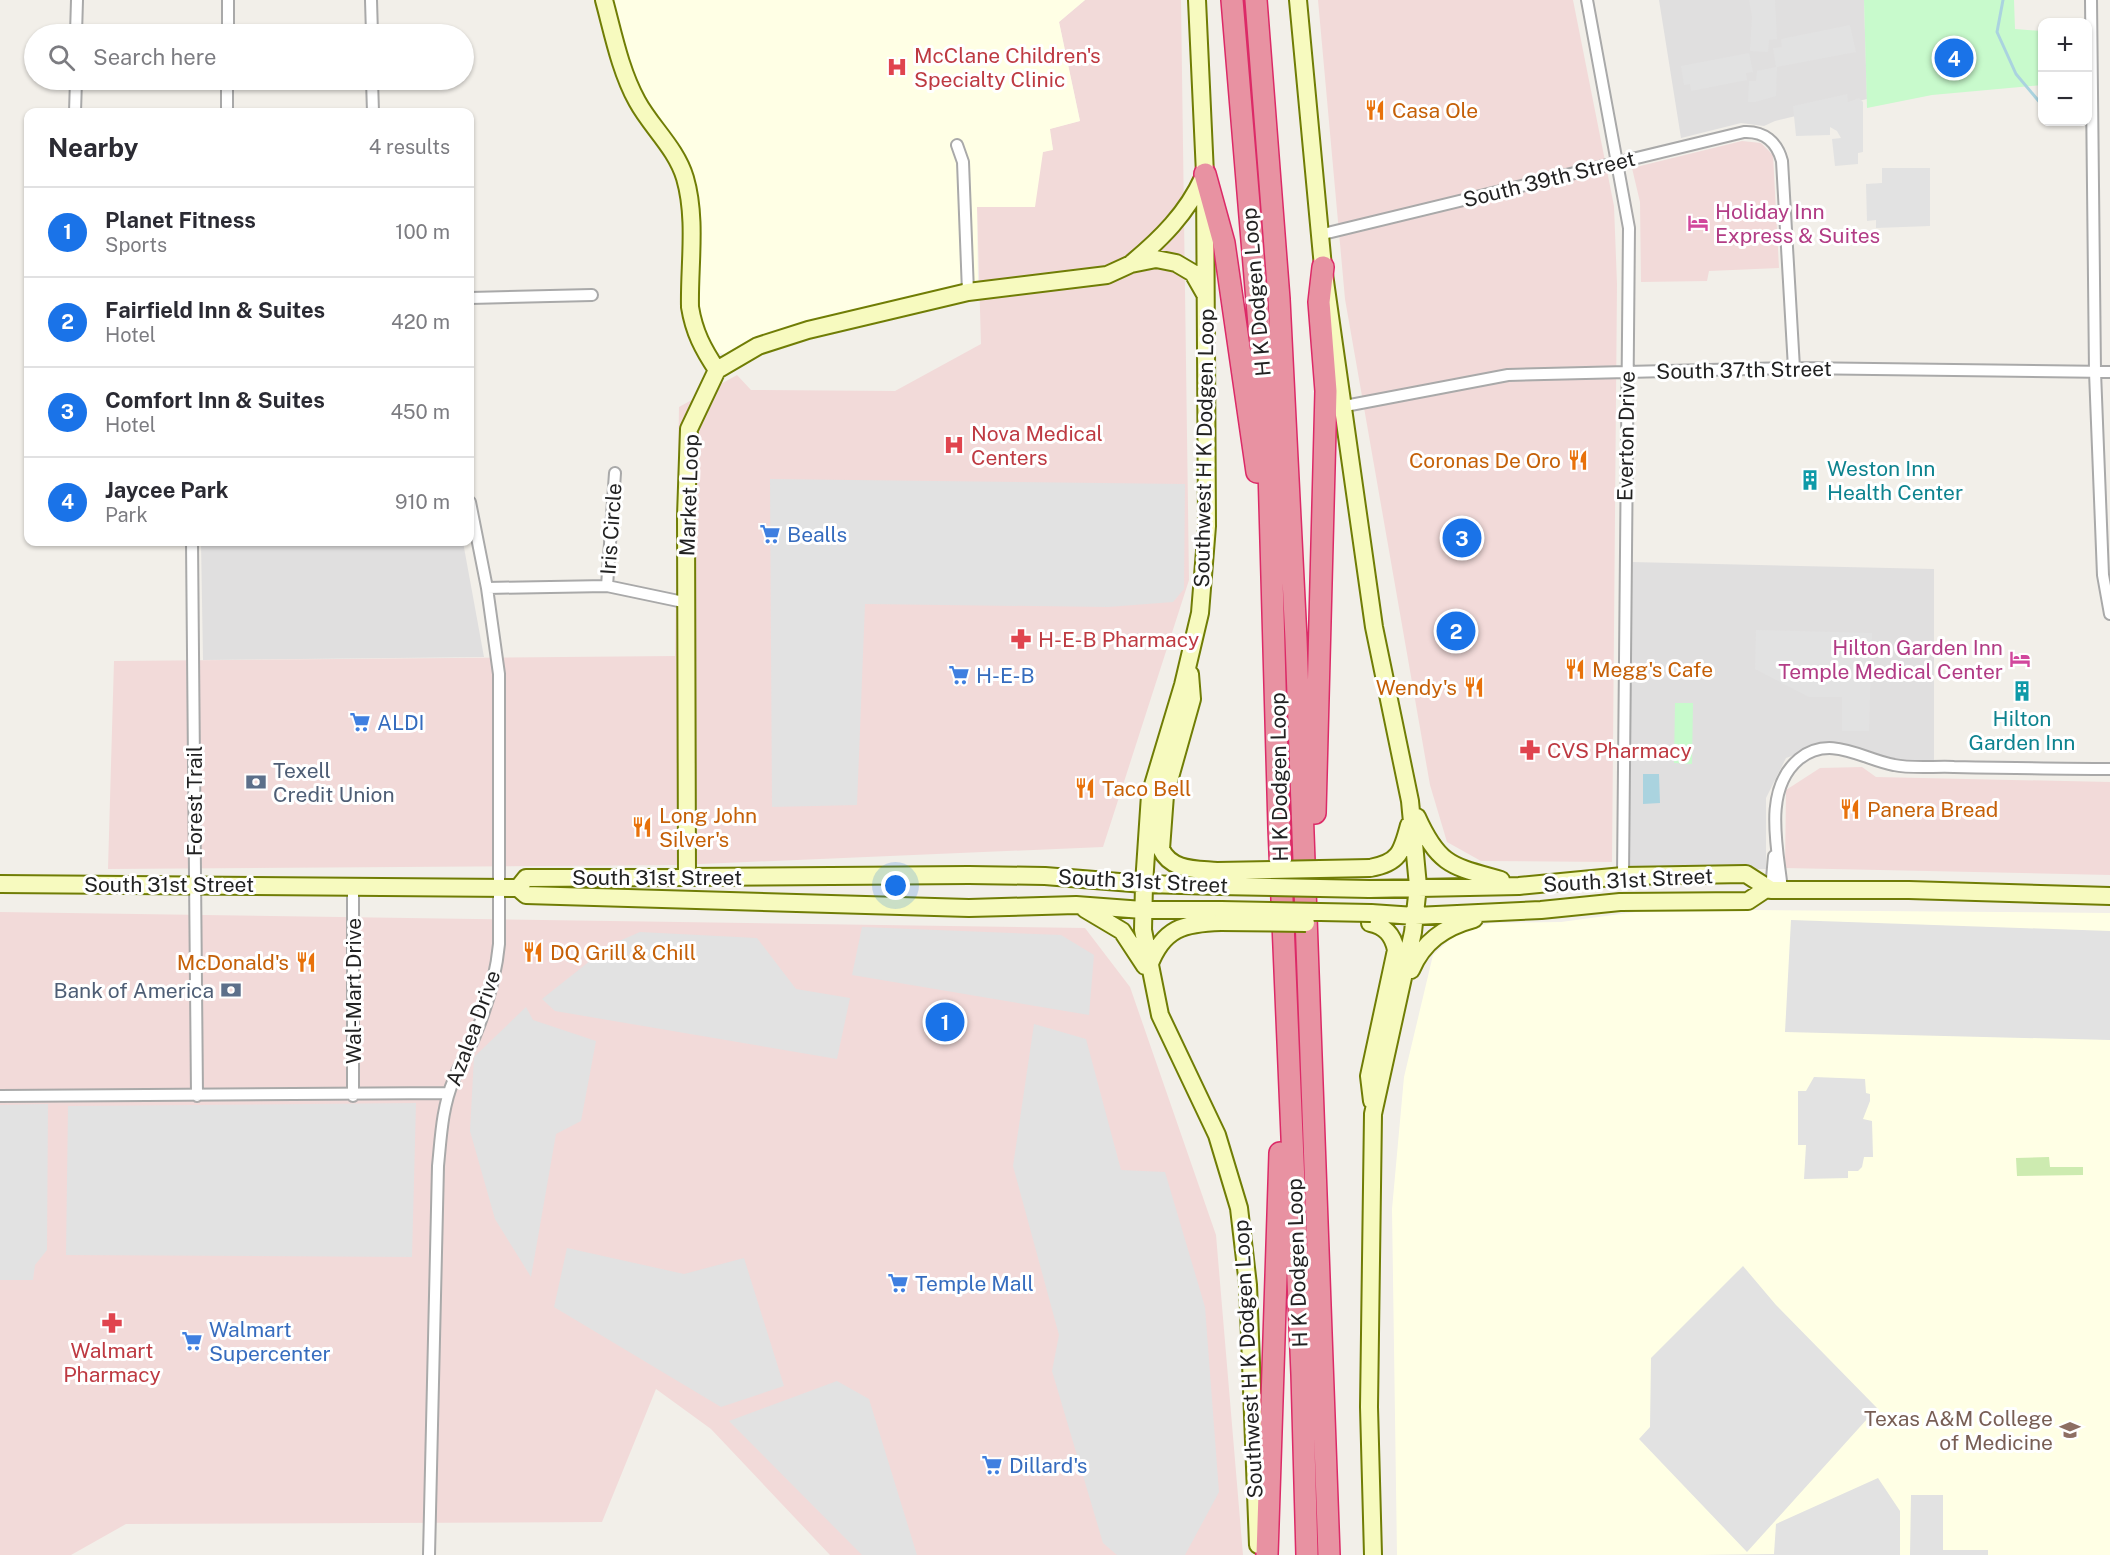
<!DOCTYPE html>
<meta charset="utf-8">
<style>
body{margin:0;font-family:"Public Sans",sans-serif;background:#f2f2f3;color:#2b2b33}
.controls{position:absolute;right:18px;top:18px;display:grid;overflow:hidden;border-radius:12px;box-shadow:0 2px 4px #0004}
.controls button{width:54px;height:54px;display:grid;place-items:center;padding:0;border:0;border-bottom:2px solid #e1e1e2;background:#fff;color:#2b2b33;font:30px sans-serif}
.you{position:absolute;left:896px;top:886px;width:21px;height:21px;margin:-15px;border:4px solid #fff;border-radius:50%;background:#1a73e8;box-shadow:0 0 0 9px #1a73e833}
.badge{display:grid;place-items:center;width:39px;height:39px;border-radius:50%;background:#1a73e8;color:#fff;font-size:20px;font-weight:700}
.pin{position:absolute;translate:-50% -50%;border:3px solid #fff;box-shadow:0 2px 6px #0006}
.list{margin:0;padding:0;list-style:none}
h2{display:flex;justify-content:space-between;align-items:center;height:78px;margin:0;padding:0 24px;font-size:26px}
h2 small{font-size:20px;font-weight:400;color:#7c7c81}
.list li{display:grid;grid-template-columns:39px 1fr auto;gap:18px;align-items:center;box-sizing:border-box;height:90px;padding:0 24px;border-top:2px solid #e1e1e2}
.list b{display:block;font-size:22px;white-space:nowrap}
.list p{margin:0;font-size:20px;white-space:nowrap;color:#7c7c81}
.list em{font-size:20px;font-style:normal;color:#7c7c81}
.icon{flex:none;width:33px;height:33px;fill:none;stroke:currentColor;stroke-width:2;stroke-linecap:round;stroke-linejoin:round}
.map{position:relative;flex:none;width:2110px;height:1555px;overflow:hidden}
.search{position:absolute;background:#fff;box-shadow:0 2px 4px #0004;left:24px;top:24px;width:450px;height:66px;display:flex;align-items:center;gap:15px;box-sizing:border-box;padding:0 21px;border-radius:33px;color:#7c7c81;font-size:22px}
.panel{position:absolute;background:#fff;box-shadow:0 2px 4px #0004;left:24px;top:108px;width:450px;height:438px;border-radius:12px}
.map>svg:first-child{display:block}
.residential{fill:#e0dfdf}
.commercial{fill:#f2dad9}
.education{fill:#ffffe5}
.grass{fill:#cdebb0}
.park{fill:#c8facc}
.parking{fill:#e2e2e2}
.water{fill:#aad3df}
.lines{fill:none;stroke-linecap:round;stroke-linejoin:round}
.stream{stroke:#aad3df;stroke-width:3}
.street-casing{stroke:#a9a9a9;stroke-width:14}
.secondary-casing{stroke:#707d05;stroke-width:20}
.highway-casing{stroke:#dc2a67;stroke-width:24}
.street{stroke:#fff;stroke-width:10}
.secondary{stroke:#f7fabf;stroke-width:16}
.highway{stroke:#e892a2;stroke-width:21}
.secondary-bridge-casing{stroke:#707d05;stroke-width:20;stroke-linecap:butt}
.secondary-bridge{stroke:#f7fabf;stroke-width:16}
.labels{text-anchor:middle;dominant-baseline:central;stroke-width:6;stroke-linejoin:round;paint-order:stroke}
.health-label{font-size:21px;fill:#be3a42;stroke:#fff;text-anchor:start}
.food-label{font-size:21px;fill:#c56008;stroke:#fff;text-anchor:start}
.street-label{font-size:21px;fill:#222;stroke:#fff}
.hotel-label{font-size:21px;fill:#b23c85;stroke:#fff;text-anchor:start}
.culture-label{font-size:21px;fill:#0d838f;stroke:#fff;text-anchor:start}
.shop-label{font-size:21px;fill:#366cbe;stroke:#fff;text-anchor:start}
.service-label{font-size:21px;fill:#4e5e75;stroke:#fff;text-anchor:start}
.education-label{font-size:21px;fill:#785e54;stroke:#fff;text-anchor:end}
</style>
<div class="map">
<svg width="2110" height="1555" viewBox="0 0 2110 1555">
<rect width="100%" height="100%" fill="#f2efe9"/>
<path class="residential" d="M1659,0H1864L1867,99L1775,121L1764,126L1741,123L1681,138Z
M201,542H463L484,657L203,660Z
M1631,562L1934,569V762H1896L1823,745L1786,758L1766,798V869H1627Z"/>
<path class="commercial" d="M1085,0H1181L1189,580L1103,847L678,865L108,869L114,661L675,656L679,407L737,375L751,390L895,391L981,344L977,207L1043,152L1053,149L1049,129L1080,121L1059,22Z
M1318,0H1573L1614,206L1617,284L1612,862L1481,861L1447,842L1430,785L1345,299Z
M1742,141L1761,143L1773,155L1779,268L1709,271L1707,281L1641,282L1640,202L1632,168Z
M1862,767L1876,777L2110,782V875L1785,868L1786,790L1820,768Z
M0,912L1085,928L1130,987L1216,1235L1243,1555H830L711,1429L656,1389L602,1522L126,1524L71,1555H0Z"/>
<path class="education" d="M611,0H1085L1059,22L1080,121L1050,129L1053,150L1043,152L1035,207H977L978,284L771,331L746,343L728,355L712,351L702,328L697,300L678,146L642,94L628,63Z
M1751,910L2110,913V1555H1397L1392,1209L1404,1077L1433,955L1459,931L1491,923L1561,922L1643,911Z"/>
<path class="grass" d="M2049,1157L2050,1167H2083V1175L2017,1176L2016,1158Z"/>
<path class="park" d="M1864,0H2014L2015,29L2042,31V85L1932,95L1867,108Z
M1675,703H1693L1692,764L1674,763Z"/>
<path class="parking" d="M1749,0H1775L1777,39L1769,40L1768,52L1750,51L1752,16Z
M1850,25L1856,52L1777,67L1776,96L1755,102H1748L1749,81H1756L1757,71L1776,67L1773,48L1782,47L1781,39Z
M1749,53L1753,72L1746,73L1747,80L1691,91L1690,84L1684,85L1681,66Z
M1847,94L1848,102L1859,98L1863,102V152L1858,153V164L1835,166L1832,139L1841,138L1837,131L1830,127V135L1796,136L1793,106Z
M1882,168H1930V226L1876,228V220L1867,221L1866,184L1882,183Z
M770,479L1185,484L1184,589L1173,602L1108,607L865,604L857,805L772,807Z
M1756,630L1872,633L1869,731H1842V697H1809L1755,669Z
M1791,920L2110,931V1040L1785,1032Z
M862,927L1061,935L1094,955L1089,1015L852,975Z
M640,932L757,938L796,989L850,998L837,1059L555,1011L542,999L610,945Z
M526,1007L533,1020L596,1041L581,1121L556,1134L531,1277L495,1219L470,1131L474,1057Z
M1034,1024L1086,1039L1121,1170L1165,1172L1205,1307L1219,1492L1185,1555H1117L1103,1543L1052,1371L1059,1335L1013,1166Z
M1814,1077L1865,1079L1866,1093L1870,1094V1101L1863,1119L1872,1121L1873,1157H1864L1862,1167L1858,1171H1848V1178L1804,1179L1806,1145H1798V1091H1806Z
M416,1103L412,1257L66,1255L68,1106Z
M48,1104L47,1250L35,1265L33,1280H0V1105Z
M567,1248L684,1274L744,1258L784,1386L721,1407L554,1307Z
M1743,1266L1776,1305L1877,1408L1747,1552L1639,1439L1650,1427L1651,1358Z
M837,1381L869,1399L917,1555H862L729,1421Z
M1878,1478L1900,1511V1555H1699L1774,1554L1776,1524Z
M1911,1495H1943V1550H1988V1555H1910Z"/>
<path class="water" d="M1643,774H1659L1660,803L1643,804Z"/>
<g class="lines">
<path class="stream" d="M2003,0L1997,32L2016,74L2042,105"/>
<g class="street-casing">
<path id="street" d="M371,0L372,34
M1587,0L1629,228L1623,876
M2091,0L2095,372L2103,575L2110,614
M76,34L77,0
M228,34V0
M372,80L373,112
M75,112L76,80
M227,112V80
M957,145L963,162L968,292
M1319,235L1744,132C1764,131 1777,142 1782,161L1794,368
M470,298L592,295
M1345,406L1508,375L1794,368L2110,372
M192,542L197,1096
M607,586L615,473
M487,588L607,586L688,603
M1771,890L1774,856
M1782,890C1778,849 1762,790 1799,759C1830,734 1862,759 1894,765C1913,769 1935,766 1954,767C2006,768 2058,769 2110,769
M0,1096L449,1093
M353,1096V886
M429,1555L438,1166C441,1136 442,1107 454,1079C459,1065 468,1052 474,1038C487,1007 496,976 499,944V674L487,588L470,502"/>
</g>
<g class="secondary-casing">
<path id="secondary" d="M604,0C613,33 620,70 637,101C651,127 676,148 685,178C697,219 689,266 690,307C694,332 703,349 717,370
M1197,0L1205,174L1207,526L1200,613L1183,685L1150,795L1144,884L1143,930L1160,1015L1217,1135L1239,1208L1248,1285L1258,1545
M1298,0L1323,267L1374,627L1410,801L1418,886L1413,932L1373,1114L1369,1407L1373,1555
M1132,263C1161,239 1187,213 1203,178
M1190,674L1192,699L1165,795L1161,849C1171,871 1196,869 1217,871
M1417,817C1439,866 1452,866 1501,880
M1370,868C1399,863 1402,852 1409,825
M687,877L686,516L689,429L717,370L758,346L808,330L968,292L1107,275L1131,264L1156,259L1176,263L1193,273L1205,294
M0,884L518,888L526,895L969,908L1076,905L1143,910H1221
M518,888L526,878L969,875L1045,876L1144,884L1219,886
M1369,889L1519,886L1623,876L1746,874L1771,890H1909L2110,896
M1085,909L1122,931L1145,966
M1371,913L1415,916L1541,910L1620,902L1748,901L1766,889
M1370,923C1385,926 1393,935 1396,950L1369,1076L1372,1101
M1149,966C1163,928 1184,923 1221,922
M1411,970C1423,942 1444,927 1474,919"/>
</g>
<g class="highway-casing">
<path id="highway" d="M1232,0L1268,433L1279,828L1302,1374L1307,1555
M1256,0L1279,299L1296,639L1329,1555
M1205,174L1224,243L1257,472
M1315,813L1326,391L1319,302L1323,267
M1267,1555L1280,1153"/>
</g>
<use href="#street" class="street"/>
<use href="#secondary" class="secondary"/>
<use href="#highway" class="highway"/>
<g class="secondary-bridge-casing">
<path id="secondary-bridge" d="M1217,871L1370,868
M1219,886L1369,889
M1221,910L1371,913
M1221,922L1306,923"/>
</g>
<use href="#secondary-bridge" class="secondary-bridge"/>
</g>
<defs>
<g id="hospital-bare" transform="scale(1.62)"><path d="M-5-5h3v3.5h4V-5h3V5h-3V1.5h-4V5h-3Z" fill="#e0444e" stroke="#fff" stroke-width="2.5" paint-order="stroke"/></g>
<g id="restaurant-bare" transform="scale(1.62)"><path d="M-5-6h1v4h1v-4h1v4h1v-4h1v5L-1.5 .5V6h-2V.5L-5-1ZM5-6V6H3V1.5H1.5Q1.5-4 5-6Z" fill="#e8710a" stroke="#fff" stroke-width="2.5" paint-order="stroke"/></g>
<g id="hotel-bare" transform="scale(1.62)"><path d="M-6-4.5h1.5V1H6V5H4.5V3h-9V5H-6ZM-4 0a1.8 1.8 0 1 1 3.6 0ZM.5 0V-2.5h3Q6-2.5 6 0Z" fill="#d1479c" stroke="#fff" stroke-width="2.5" paint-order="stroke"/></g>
<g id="building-bare" transform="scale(1.62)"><path d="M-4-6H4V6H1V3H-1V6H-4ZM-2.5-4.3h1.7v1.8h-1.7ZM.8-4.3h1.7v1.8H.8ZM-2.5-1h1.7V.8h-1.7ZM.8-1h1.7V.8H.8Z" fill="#0f9aa8" stroke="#fff" stroke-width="2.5" paint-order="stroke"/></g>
<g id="supermarket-bare" transform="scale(1.62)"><path d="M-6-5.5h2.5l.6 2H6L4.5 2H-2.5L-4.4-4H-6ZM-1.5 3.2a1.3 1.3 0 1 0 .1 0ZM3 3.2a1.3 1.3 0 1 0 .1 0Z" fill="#3f7fe0" stroke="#fff" stroke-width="2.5" paint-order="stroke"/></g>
<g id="pharmacy-bare" transform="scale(1.62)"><path d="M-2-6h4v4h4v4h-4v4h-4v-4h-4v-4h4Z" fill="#e0444e" stroke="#fff" stroke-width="2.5" paint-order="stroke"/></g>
<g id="bank-bare" transform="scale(1.62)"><path d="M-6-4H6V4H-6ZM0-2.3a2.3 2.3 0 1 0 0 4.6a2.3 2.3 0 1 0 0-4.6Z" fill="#5c6f8a" stroke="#fff" stroke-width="2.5" paint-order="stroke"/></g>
<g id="university-bare" transform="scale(1.62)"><path d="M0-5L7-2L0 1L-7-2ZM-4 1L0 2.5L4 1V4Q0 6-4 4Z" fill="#8d6e63" stroke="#fff" stroke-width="2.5" paint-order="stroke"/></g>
</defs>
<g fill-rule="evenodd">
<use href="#hospital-bare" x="897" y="67"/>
<use href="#restaurant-bare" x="1375" y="110"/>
<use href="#hotel-bare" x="1698" y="223"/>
<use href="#hospital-bare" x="954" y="445"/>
<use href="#restaurant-bare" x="1578" y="460"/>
<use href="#building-bare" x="1810" y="480"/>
<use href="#supermarket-bare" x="770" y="534"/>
<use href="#pharmacy-bare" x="1021" y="639"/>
<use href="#hotel-bare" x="2020" y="659"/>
<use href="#restaurant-bare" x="1575" y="669"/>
<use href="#supermarket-bare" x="959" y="675"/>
<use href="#restaurant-bare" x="1474" y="687"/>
<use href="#building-bare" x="2022" y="691"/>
<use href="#supermarket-bare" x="360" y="722"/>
<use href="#pharmacy-bare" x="1530" y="750"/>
<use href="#bank-bare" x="256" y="782"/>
<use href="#restaurant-bare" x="1085" y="788"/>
<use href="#restaurant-bare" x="1850" y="809"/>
<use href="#restaurant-bare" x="642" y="827"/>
<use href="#restaurant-bare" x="533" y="952"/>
<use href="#restaurant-bare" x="306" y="962"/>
<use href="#bank-bare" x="231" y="990"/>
<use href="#supermarket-bare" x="898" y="1283"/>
<use href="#pharmacy-bare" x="112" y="1323"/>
<use href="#supermarket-bare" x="192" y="1341"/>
<use href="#university-bare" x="2070" y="1430"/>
<use href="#supermarket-bare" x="992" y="1465"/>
</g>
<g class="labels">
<g class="health-label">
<text x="914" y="55">McClane Children's<tspan x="914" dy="24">Specialty Clinic</tspan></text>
<text x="971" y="433">Nova Medical<tspan x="971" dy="24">Centers</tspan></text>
<text x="1038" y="639">H-E-B Pharmacy</text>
<text x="1547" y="750">CVS Pharmacy</text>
<text x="112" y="1350" text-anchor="middle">Walmart<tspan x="112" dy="24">Pharmacy</tspan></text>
</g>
<g class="food-label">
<text x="1392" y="110">Casa Ole</text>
<text x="1561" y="460" text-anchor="end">Coronas De Oro</text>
<text x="1592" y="669">Megg's Cafe</text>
<text x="1457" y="687" text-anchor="end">Wendy's</text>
<text x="1102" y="788">Taco Bell</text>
<text x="1867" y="809">Panera Bread</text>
<text x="659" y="815">Long John<tspan x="659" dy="24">Silver's</tspan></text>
<text x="550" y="952">DQ Grill &amp; Chill</text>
<text x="289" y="962" text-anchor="end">McDonald's</text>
</g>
<g class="street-label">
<text transform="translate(1549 179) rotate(-14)">South 39th Street</text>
<text transform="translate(1256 292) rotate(-95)">H K Dodgen Loop</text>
<text transform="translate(1744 370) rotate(-1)">South 37th Street</text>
<text transform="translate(1626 436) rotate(-89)">Everton Drive</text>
<text transform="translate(1204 448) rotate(-89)">Southwest H K Dodgen Loop</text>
<text transform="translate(689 495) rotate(-88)">Market Loop</text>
<text transform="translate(611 529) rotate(-86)">Iris Circle</text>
<text transform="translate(1279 777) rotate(-91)">H K Dodgen Loop</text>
<text transform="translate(194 801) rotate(-90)">Forest Trail</text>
<text x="657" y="877">South 31st Street</text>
<text transform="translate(1628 880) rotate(-3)">South 31st Street</text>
<text transform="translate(1143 881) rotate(3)">South 31st Street</text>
<text x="169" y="884">South 31st Street</text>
<text transform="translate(353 991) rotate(-90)">Wal-Mart Drive</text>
<text transform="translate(473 1028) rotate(-70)">Azalea Drive</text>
<text transform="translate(1297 1263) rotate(-92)">H K Dodgen Loop</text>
<text transform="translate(1248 1359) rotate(-93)">Southwest H K Dodgen Loop</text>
</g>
<g class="hotel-label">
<text x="1715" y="211">Holiday Inn<tspan x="1715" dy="24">Express &amp; Suites</tspan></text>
<text x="2003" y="647" text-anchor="end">Hilton Garden Inn<tspan x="2003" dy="24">Temple Medical Center</tspan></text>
</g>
<g class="culture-label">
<text x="1827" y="468">Weston Inn<tspan x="1827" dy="24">Health Center</tspan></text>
<text x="2022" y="718" text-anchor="middle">Hilton<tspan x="2022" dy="24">Garden Inn</tspan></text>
</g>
<g class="shop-label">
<text x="787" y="534">Bealls</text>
<text x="976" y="675">H-E-B</text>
<text x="377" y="722">ALDI</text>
<text x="915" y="1283">Temple Mall</text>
<text x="209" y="1329">Walmart<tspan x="209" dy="24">Supercenter</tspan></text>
<text x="1009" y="1465">Dillard's</text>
</g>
<g class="service-label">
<text x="273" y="770">Texell<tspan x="273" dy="24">Credit Union</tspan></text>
<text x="214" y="990" text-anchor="end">Bank of America</text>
</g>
<g class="education-label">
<text x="2053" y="1418">Texas A&amp;M College<tspan x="2053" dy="24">of Medicine</tspan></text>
</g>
</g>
</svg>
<div class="controls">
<button>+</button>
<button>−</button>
</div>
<div class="you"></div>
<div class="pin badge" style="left:945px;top:1022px">1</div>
<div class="pin badge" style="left:1456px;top:631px">2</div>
<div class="pin badge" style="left:1462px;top:538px">3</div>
<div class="pin badge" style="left:1954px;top:58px">4</div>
<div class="search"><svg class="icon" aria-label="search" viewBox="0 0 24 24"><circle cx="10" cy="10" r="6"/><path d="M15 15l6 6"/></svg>Search here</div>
<section class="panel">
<h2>Nearby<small>4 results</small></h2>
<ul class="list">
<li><span class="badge">1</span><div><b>Planet Fitness</b><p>Sports</p></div><em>100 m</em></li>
<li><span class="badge">2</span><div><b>Fairfield Inn &amp; Suites</b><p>Hotel</p></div><em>420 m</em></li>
<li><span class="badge">3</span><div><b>Comfort Inn &amp; Suites</b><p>Hotel</p></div><em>450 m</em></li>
<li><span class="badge">4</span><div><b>Jaycee Park</b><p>Park</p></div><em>910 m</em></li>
</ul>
</section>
</div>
